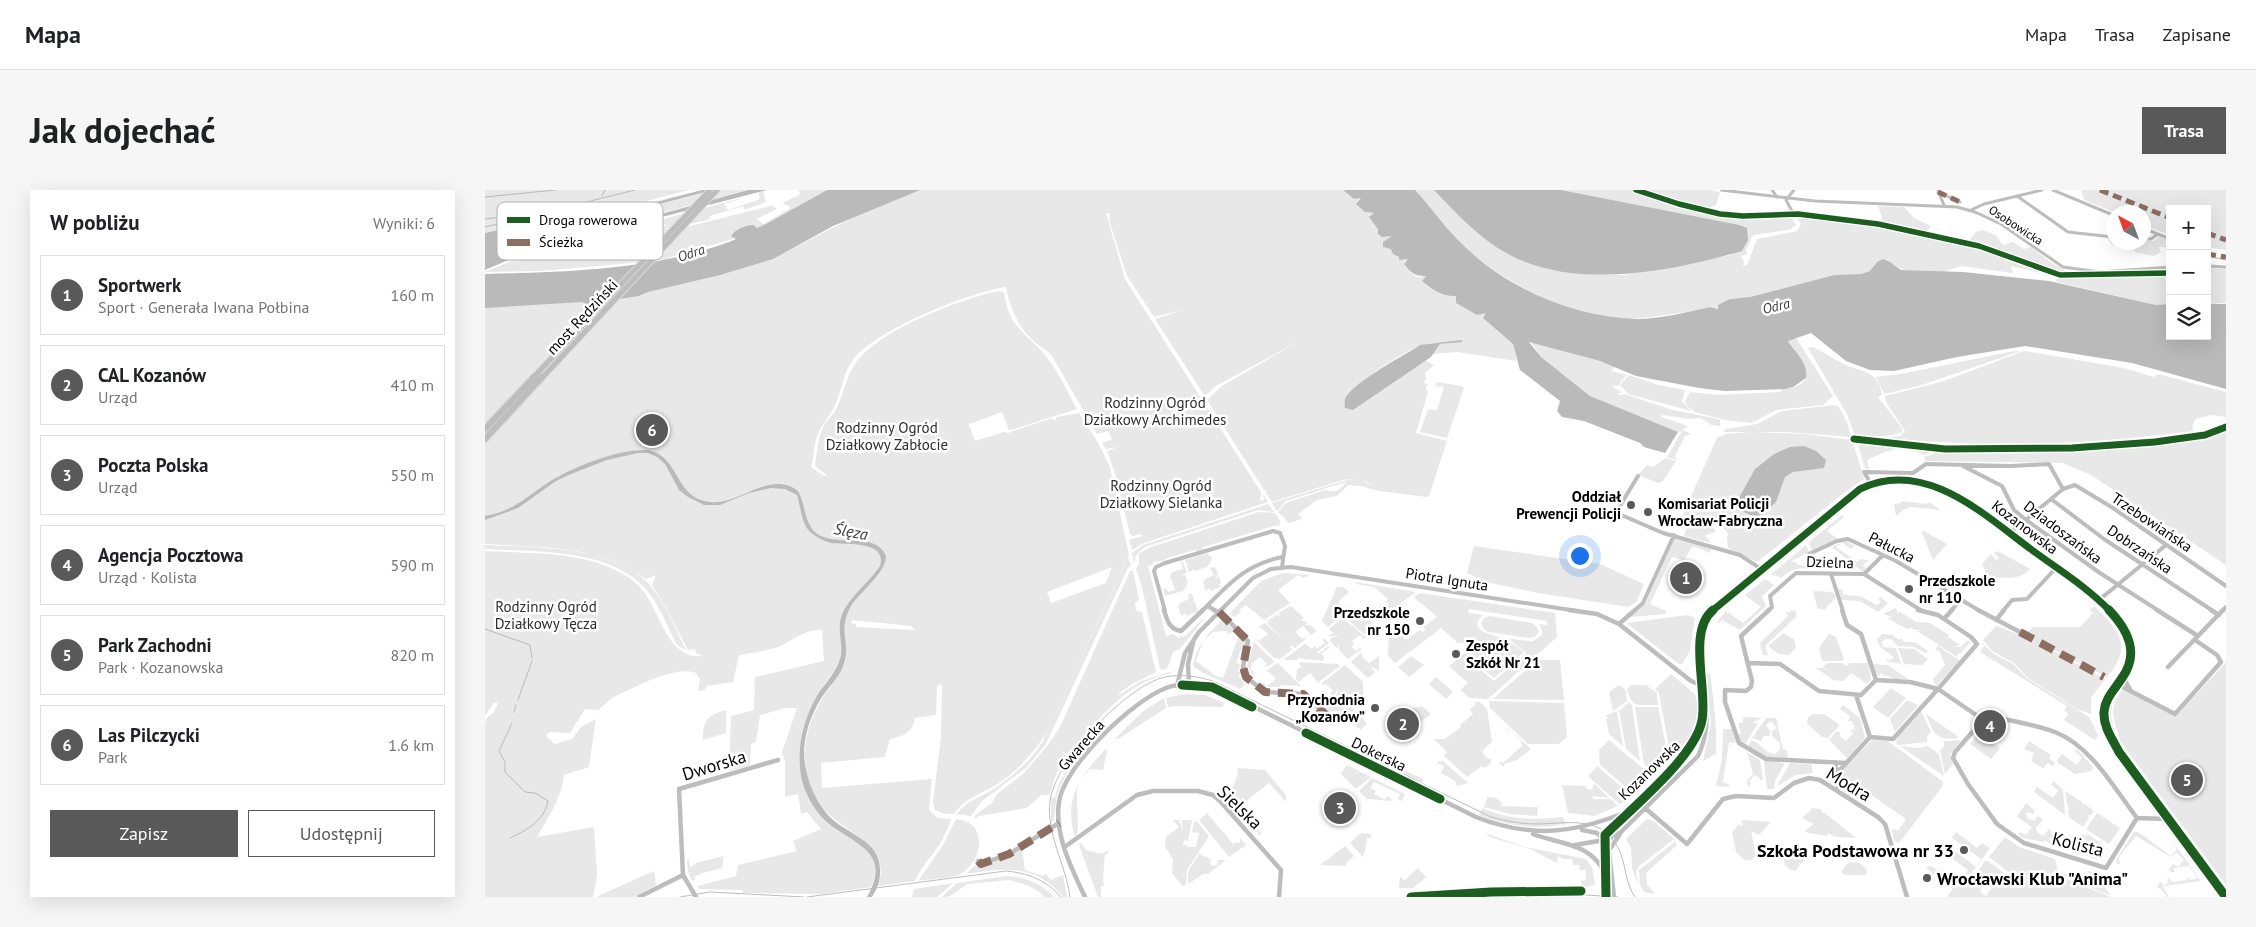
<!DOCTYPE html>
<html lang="pl">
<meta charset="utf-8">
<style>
body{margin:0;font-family:"PT Sans",sans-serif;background:#f6f6f6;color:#202124}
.controls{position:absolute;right:15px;top:15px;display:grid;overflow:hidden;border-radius:0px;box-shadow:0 5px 20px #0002}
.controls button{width:45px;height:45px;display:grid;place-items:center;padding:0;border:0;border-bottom:1px solid #e0e0e0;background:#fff;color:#202124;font:25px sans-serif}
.compass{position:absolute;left:1621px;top:15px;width:45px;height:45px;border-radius:50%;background:#fff;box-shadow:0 5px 20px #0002;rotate:319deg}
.you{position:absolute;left:1094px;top:365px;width:18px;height:18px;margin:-12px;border:4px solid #fff;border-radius:50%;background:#1a73e8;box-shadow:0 0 0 8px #1a73e833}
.badge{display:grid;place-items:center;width:32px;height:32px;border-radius:50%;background:#595959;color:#fff;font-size:16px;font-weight:700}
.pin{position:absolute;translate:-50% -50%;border:2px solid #fff;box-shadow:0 1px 5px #0006}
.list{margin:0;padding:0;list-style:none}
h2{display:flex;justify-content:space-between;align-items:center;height:65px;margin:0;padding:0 20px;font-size:21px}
h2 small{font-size:16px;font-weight:400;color:#757577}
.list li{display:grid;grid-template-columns:32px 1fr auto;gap:15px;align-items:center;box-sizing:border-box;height:80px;margin:0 10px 10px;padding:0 10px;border:1px solid #e0e0e0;border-radius:0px}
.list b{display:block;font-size:19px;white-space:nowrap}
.list p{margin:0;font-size:16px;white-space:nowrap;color:#757577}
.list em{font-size:16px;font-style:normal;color:#757577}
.actions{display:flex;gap:10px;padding:15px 20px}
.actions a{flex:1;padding:11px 0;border:1px solid #595959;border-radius:0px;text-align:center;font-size:18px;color:#595959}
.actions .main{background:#595959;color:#fff}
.icon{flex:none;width:28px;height:28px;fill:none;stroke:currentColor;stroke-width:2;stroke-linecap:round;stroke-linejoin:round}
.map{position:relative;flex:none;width:1741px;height:707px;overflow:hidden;border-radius:0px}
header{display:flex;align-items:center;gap:30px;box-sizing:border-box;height:70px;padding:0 25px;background:#fff;border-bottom:1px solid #e0e0e0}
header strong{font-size:24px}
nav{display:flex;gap:28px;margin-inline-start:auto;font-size:18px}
.intro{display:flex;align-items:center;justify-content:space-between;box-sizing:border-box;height:120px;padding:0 30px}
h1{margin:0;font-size:35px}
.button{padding:12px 22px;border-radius:0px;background:#595959;color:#fff;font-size:18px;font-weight:700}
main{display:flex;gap:30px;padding:0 30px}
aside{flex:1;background:#fff;border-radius:0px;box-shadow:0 5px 20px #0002}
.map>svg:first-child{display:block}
.green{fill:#e8e8e8;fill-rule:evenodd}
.water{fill:#bababa}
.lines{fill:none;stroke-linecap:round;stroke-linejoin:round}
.stream{stroke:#bababa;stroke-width:1}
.motorway-far1-casing{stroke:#dbdbdb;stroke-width:7}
.motorway-casing{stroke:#dbdbdb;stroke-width:9}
.minor-far2{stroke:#bdbdbd;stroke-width:3}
.minor-far1{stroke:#bdbdbd;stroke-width:4}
.minor{stroke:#bdbdbd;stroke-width:4.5}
.tertiary{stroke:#bdbdbd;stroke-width:3}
.motorway-far1{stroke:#bdbdbd;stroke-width:5}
.motorway{stroke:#bdbdbd;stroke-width:6}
.tram{stroke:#bdbdbd;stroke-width:1}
.quiet-far1{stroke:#8d6e63;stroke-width:5;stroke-dasharray:9 5;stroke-linecap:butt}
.quiet{stroke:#8d6e63;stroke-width:8;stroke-dasharray:15 8;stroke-linecap:butt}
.cycleway-far2-casing{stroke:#fff;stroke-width:8}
.cycleway-far1-casing{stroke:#fff;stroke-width:10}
.cycleway-casing{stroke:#fff;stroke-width:12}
.cycleway-far2{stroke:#1b5e20;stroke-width:5.5}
.cycleway-far1{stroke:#1b5e20;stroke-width:7}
.cycleway{stroke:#1b5e20;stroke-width:9}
.poi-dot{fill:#595959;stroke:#fff;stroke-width:2}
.labels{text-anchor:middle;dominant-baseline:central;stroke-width:5;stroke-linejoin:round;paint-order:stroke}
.far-street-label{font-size:12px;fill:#000;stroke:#fff}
.far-water-label{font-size:14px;font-style:italic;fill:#3e3e3e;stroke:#fff}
.street-label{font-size:15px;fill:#000;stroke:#fff}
.park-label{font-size:15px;fill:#2d2d2d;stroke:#fff}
.poi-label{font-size:15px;font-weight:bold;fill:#000;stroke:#fff;text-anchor:end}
.water-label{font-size:16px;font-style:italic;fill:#3e3e3e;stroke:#fff}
.near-street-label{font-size:18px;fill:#000;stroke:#fff}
.near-poi-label{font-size:18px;font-weight:bold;fill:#000;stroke:#fff;text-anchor:end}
.key{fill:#fff;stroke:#b2b2b2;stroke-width:1}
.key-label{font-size:14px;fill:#000}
</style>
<header>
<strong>Mapa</strong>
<nav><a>Mapa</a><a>Trasa</a><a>Zapisane</a></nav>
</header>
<div class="intro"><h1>Jak dojechać</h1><a class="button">Trasa</a></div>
<main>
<aside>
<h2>W pobliżu<small>Wyniki: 6</small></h2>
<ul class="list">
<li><span class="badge">1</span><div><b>Sportwerk</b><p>Sport · Generała Iwana Połbina</p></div><em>160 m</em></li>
<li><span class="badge">2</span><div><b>CAL Kozanów</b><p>Urząd</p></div><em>410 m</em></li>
<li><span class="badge">3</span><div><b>Poczta Polska</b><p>Urząd</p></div><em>550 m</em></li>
<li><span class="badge">4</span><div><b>Agencja Pocztowa</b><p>Urząd · Kolista</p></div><em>590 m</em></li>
<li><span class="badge">5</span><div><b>Park Zachodni</b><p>Park · Kozanowska</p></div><em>820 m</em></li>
<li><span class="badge">6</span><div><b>Las Pilczycki</b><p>Park</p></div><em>1.6 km</em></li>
</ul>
<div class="actions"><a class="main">Zapisz</a><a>Udostępnij</a></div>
</aside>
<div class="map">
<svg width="1741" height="707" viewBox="0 0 1741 707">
<rect width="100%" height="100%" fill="#fff"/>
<path class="green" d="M0,0H204L162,11L144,13L150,14V16L215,0L155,16L136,19L135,17L127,18V16L106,19L104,23L50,31L0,43Z
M230,0H262L169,25H156L128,34L123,33L156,19Z
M312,0H342L281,34L272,38L267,35L259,36L246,45L251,48L176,70L146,73L57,81L0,82L24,72L160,37L170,32L177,36L203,35L182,38L164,45L136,50L163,46L180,39L205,36L289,15L287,16L292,19L272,29L278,34L304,19L305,17L297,13L314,5L315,2Z
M421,0H860L869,8H876L873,10L882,23H889L907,46V59L914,67L923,69L919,72L924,79L925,82L931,87L942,86L937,91C948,100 957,108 971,106C980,122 983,122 1001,123L998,128L1028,154L1032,171L972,162L948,164L955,154L977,152C964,153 947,152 935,156C917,162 868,194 860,210L868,220L940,170L949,175L940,183L941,189L939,193L943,194L941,199L943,202L931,243L962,251L944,306L942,307L894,301L875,296L863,295L852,306L832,310L813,324L817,329L804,333L793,322L801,313L840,300C849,303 856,301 861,292L801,311L792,321L787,313L865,289L878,291L894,299L880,291L861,289L787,312L781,303L782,301L779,300L722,210L737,196L816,150L729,197L724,203L719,205L670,129L697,120L669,127L642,86L625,33L624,23H621L640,89L767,288L776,302L775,311L779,310L778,304L783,312L659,353L647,360L644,350L657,346L656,344L648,346L645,344L629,280L622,261L633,257L621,259L617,253L627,249L623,241L612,244L567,166C560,158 559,159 552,154C534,139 525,119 521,97C484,102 388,141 367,171C359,182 357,198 352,211C347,224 336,234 332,247C328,257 329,268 326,277L339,286L342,285L330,276C332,262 333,244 341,232C345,227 350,223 352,217C359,203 361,187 370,174C393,140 473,110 513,101L519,102C524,138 539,141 560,165C573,181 582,201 592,219L526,240H524L517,222L485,234L483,233L490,251L519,242L525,243V242L568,228L569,231L572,227L594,223L612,251L625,277L644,365L562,542C549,562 534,580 514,593C499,603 479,608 469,624H459L450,620L448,612L456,546L457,494L452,496L451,525L430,528C427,543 419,546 405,549L400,567L336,573L337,598L447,589L444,620L453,628L466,629C459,656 441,668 430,691L393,696C410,647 344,642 328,603C312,564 321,533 343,499C349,490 356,483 360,473C364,459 356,442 360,428L357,426C351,440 359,454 356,468C353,478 343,489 338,497C320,525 309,558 317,591C321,607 331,622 343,633C367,654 402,657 386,697L337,704L257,703L258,700L214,699L213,696L251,686L253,675L312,661L308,651L336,639L322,622L316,624L313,604L300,607V571L297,562L312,518H300L275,525L271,552L266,554L265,575L244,581L246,526L269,520L270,487L339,471L337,440C319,439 309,450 293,457C281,461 267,463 254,465L248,492L221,496L220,500L213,501L215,489L211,483C189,475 149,498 129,507C123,510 119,516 113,520L100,519L85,543L64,542L61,546L70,554L87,549L96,537L111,529L104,577L79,585C77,607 63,628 52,647L109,637L112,685L108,707H0V535L1,529L9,522L13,513H9L0,526V361C48,364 113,360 152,394C175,415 180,470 217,466L211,463L210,459L203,460L180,416L167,395L171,385L161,389C110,354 59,358 0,354V117L155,106L163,102L276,72L297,64ZM627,377L621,393L566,413L562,402ZM367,430L426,436L430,440L371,437V434L366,433Z
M930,0H949L1010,56L1023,64L1053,76L1114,85H1139L1246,65L1262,38L1076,0H1149L1211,20L1249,26L1252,25L1224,20L1227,18C1234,27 1291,22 1306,22L1253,25L1305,24L1311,35L1304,40L1268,45L1261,60L1262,64L1256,66L1259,71L1258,76L1262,75L1272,49L1312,41L1316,34L1310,26L1312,24L1392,34L1485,54L1569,84L1551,82L1526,76L1528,83L1476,76L1458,82L1419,80L1408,74L1376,84L1349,85L1265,107L1245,109L1230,119L1225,117C1197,123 1171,127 1143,129C1088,131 1010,88 972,50C957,35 944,17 930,0Z
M1152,0H1225L1235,2L1231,15L1221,20Z
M1596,0H1741V60L1722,57V19H1685V45L1659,35L1658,22H1629L1599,10Z
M278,1L281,12L260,20L258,16L225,26V29C214,33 189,38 177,34L179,33L178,29L271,4L239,14L243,20L273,10L275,9L273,3Z
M1393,16L1419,17L1429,28L1446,36L1442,42L1487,52V50L1485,49L1491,42L1498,40L1512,46L1515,52L1519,55L1528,52L1539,59L1546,57L1568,74L1581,81L1569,83L1501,57L1462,47L1394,34L1309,22H1328L1398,31Z
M1674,47L1685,50V57H1674L1676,62L1669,66L1650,62L1649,57L1627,55L1622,48H1628V52H1658L1659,51H1669Z
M1722,78L1741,79V113L1722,114Z
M1685,83V114L1671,115L1572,92L1571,89L1575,88L1562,84L1585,87Z
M1311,148L1348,206L1338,215L1291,220L1267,233L1240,230L1210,222L1202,216L1200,211L1205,202L1234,205L1296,202L1295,199C1340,195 1317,173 1303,150Z
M1046,152L1115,171L1130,177L1126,181L1142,185L1135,192V196L1128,195L1129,198L1137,202L1132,204L1135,205L1139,204L1188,220L1229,228L1235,230V236L1226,235L1216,228L1203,229L1177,225L1176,227L1203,236L1198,240L1206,244L1200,246L1190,266L1192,270L1182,267L1197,241L1193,242L1105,206L1056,167Z
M1328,157C1340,163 1350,170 1363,176C1371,179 1382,181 1389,187C1394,192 1396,199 1397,205L1393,207L1417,238V242L1403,246H1370L1362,224L1323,158Z
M1529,161H1536L1434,196L1399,204L1391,187L1421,183Z
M1539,161L1639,178L1669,187L1673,184L1741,202V227L1726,225L1710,229L1707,238L1709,241C1608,254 1505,259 1403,248L1415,246L1420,241L1401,212L1400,206L1459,191Z
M1144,185L1173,195L1200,200L1197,211L1206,221L1143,204L1136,196L1137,192Z
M952,192L977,196L979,198L962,248L935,242L943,219L952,220L959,197L951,196Z
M1349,215L1353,216L1362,232L1366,247L1302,242H1238L1241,239L1272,234L1297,221Z
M1741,239V375L1606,285L1578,273L1445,271H1441L1439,267L1460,260L1584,259L1643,255L1720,245Z
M1266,242L1320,244L1366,250L1368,252L1379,289L1360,302L1272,372L1243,358L1242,346L1244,345L1237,336L1241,335L1239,332L1227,336L1231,342L1220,345L1226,353L1199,346L1201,339L1193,336L1232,248L1241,244Z
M1375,251L1455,259V260L1439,265C1416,253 1403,260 1382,270L1384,279L1383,280L1380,278L1372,252Z
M1181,268L1191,271L1178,291L1173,293L1153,285L1162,275L1168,277Z
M1416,311L1442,314L1444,312L1456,320L1425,317L1418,320L1411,326L1409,314L1416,313Z
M783,314L789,322L773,320L660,357L651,365L649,374L647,363L658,355Z
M774,322L790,323L795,331L794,337L793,335L789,336L718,357V360L712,362L710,360L680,369V371L676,372L678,370L667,373L668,375L663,376L681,446L688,444L694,448L696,446L699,447L723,424L695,459L688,462L683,477L679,480L675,479L657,397L651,379L654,374V364L663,358Z
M1357,325L1359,327L1342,341L1353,349L1328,361L1326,359L1324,352Z
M1437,340L1462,354L1448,370L1437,343Z
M1189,349L1227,357L1225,363L1208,356L1199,370L1187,367L1165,414L1181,421V424L1145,427L1161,413Z
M1361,351L1370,356L1366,359L1357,353L1351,357L1371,371L1373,372L1375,369L1384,370L1378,375L1381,379L1378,382L1347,357Z
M0,355C49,358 123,355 161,391C179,409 190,438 201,460L192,455C182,437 174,413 160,398C122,358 51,362 0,359Z
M1321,355L1324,362L1305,372H1311L1313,375L1334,376L1336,381L1333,379C1314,378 1310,376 1296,388L1290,385L1288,386L1286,384L1295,377H1298L1296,376Z
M989,356L1115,374L1159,394L1152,411L1144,417L1053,403L1001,392L982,383Z
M1513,361L1545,379C1535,391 1516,389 1502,385L1497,374L1506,364L1511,370L1514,368L1509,363Z
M724,363L723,366H726L727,370L722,377L709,381L707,379V381L704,382L701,373L704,372H700V370Z
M643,368L646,375L643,378L561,554L542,577L496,612L486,626L472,624C480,611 497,607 510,598C528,586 545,571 557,553Z
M696,372H698L702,383L697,385H700L703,393H700L702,395L698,401L680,406L678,398L682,399L683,402L690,400L685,386L687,382L698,379Z
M730,377L733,384L730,388L734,386L736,393L733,395L738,396L726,401L724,398L721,401L718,392L720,389L729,385L725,378Z
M645,381H648L654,410L650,413L651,421L657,422L671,482L649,493L634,503V505L656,491L684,482L687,483C644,492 626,517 597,547L599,549L584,565L575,560L583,567L572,582L564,605H556L542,618L494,626L490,629V625L507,613L512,604L539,583L563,555L575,537Z
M798,383L825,385L818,388L813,385L793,400L805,413L779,430L761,415L754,420L756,422L749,427L745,423L776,391Z
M1280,389L1289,395L1277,406L1281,416L1256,439H1253L1237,430L1234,433L1232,432L1241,421L1258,433L1276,417L1260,405Z
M870,392L931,402L902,423L899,420L904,415L901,412L903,409L889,397L871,394Z
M852,397H858L864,402L853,412L860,418L863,416V419L843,437L837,431Z
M1353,399H1357L1359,405L1375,406L1392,415L1396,412L1393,409L1395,407L1403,413L1393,422L1375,411L1357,410Z
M1328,401L1348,402L1346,404L1349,403L1351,408L1349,410L1346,409L1348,411L1339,420L1335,418L1333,420L1328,402L1331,403Z
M706,403L709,409L706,413L709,410L713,421L702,426L700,423L696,426L693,416L695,413L704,409L703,404Z
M935,403L1070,423L1072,447L1003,509L985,508L975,500L983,493L964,476L984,459L977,452L974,454L956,438L910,473L903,466L904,438L908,441L910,440L921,450L935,440L937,442L941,440L938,437L952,427L929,407ZM984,419L1062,431V435L1054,434L1057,440V445L1048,451C1038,451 973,446 998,425L983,423ZM1023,448L1041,463L1009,491L991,476Z
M805,416V418L806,416L819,428L816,430L823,433L820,435H825L832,441L826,445L818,436L810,442L817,449L820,447V450L810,458L805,455L807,460L795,469L789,468L769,448L774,451L783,444L776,438L773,437L780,433L801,452L782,433L787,431L781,432L791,425L795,426L794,423Z
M1609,416C1635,440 1648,456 1622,487L1552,452L1620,489L1606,508V524L1592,519L1543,488L1529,473L1507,461L1498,450L1511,436L1544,448L1538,442L1539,440L1543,442L1548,437H1595L1608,423L1605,420Z
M1411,418L1413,424L1414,421L1431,432L1445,433L1464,445L1463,447L1475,455L1469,457H1476L1483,450L1485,452L1475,464H1472V467L1452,454L1454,452L1451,453L1432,441H1439L1427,439L1426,437L1425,439L1420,438L1402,428L1408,427L1398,424Z
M868,419L870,420L865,423L870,428L873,426L875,428L886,422L875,430L877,431L887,426L885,445L882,447L860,427Z
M1306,420L1311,421V427L1280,456L1283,465H1278L1275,453L1303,426L1301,422H1306Z
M1203,425L1210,428L1205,461L1197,474H1194L1141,433Z
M1005,426L1047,433L1052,437L1054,442L1051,446L1045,448L1003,442L998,438L996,434L999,428Z
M857,428L866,435L864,437L867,435L881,448L879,449L875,445L867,451L869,454L866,456L871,461L875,458L877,459L863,469L854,460V454L852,459L845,451L846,448L855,445L843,447L848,443L844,439Z
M738,429L740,430L738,432L739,434L742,432L746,438L748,437V442L743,444L742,441L728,442L718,451L711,471L731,486L738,488L754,445L761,452L759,461L756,460L751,473L755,474L753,481L756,483L753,485L760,494L755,499C741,492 718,485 708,476C711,455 724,443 738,429Z
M1298,443L1309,449L1311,457L1304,465L1293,464L1283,456Z
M1344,444L1351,447L1359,469L1357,471H1337L1334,458Z
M1397,444L1407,445L1414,450L1416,448L1419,452H1430L1443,461L1441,463L1429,457L1413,456L1406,449H1400L1397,452L1398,457L1411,458L1416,474L1400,471L1402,469L1405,471L1409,467L1395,457L1392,450Z
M839,448L844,453L832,462L833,464L843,456L844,458L836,464L839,466L838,471L813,468L812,470H798L818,455L821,454L826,459L830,456L832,459L840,453L837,449Z
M1023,450L1039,462L1009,488L993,475Z
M769,452L790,472L783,476H779L782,474L775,467L766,474L768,476L765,478L770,483L768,485L762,476Z
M1498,454L1509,464L1528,474L1543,489L1604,527L1613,545L1610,550L1579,530L1583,524L1579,521L1582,516L1495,462L1499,456Z
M1453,456L1475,471L1451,496L1448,489L1460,475L1455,462L1450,459Z
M1413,458L1429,459L1443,469L1437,475L1419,474Z
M876,463L878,464L876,466L884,473L894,466V481L885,476L890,482L885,487H882L866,472Z
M926,466L939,475L924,487L913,477Z
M1052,470H1075L1079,510L1008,509Z
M814,472L853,474L855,476L832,493V491L825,483L814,492L811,489L812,480L816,477Z
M1741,472V695L1635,551C1630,529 1621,520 1638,499L1691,526Z
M792,473L794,474L816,496L797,495L794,497H783L777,494L778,492L782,496L791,489L784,482L781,481Z
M1342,473H1357L1362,476L1365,473H1383L1386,489L1382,494L1366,483L1358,491L1348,490L1331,478H1339L1354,485L1338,477Z
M1388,474L1403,475L1423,489H1409L1401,485L1397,488L1399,485L1395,483L1394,487L1393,486Z
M860,475L878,492V507L841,514L851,506L854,501L852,500L848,507L845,504L848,501L841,494L838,496L837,493Z
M1220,482L1225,484C1229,511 1232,537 1231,564L1218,571L1226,534Z
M1186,484L1210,504C1218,531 1203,551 1186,569L1174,503L1170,499Z
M951,487L968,502L961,509L944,494Z
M1134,495L1141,500L1142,511L1128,521L1124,502Z
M1147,495H1161L1172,503L1173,515C1154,514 1147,520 1142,499Z
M1406,498L1421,508L1403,528L1388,517Z
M1633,500H1635L1627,515L1626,526L1631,548L1696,638L1629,548L1623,525L1625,515Z
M698,504L720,505L740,513L737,517L690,516L683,517L681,508Z
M679,508L681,518L633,549H630L657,522Z
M1422,510L1433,515L1410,542L1405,529Z
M1004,511L1079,513L1082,547L1074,554H1043L1005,518Z
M989,512H995L1002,519L1007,552L998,560V564L1003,569L1006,568V573L1000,578L997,576L982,587L959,566L962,562L949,549H960L976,537L975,535L988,524L985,519L991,514Z
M1144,512L1147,515L1155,571L1141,559L1134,521Z
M862,514L882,533L876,540L870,535L872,532L860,520L857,522L855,520L846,526L838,518Z
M913,515L925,519L937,516L946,524L933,534Z
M1358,515L1375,528L1380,548L1362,568L1344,550L1352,541L1356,544L1354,546L1361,551L1368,543L1365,540L1370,539L1367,531H1363L1365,526L1355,519Z
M1150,517H1173L1184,571L1170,584L1159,574Z
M241,520V543L218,550C218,531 222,525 241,520Z
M1132,521L1138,556L1124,544L1121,529H1123L1121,525Z
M1436,521L1446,542L1442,546V552L1413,555L1411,553L1412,548Z
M1328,524H1339L1354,534V536L1343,548L1337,547L1322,534L1323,528Z
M1441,524L1471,545L1473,548C1451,551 1449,544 1441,524Z
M1258,527L1277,528L1267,533H1273L1260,555L1256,552L1253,544H1256L1253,533H1258Z
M1281,528H1291L1298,559L1302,561L1303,566L1301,568L1281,567L1263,557L1266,550C1276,553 1279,563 1290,564L1295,560V553L1287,546V541L1292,538L1287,532H1284L1281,535L1285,541V546H1279L1276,551L1267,548Z
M624,534L581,584L572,604L569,630L566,634V608L570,607C576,579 602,552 624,534Z
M1023,539L1026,541L1046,559L1032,570L1019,574V577L1015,574V571L1018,573L1037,556L1036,551L1025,540H1020Z
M1238,539H1247L1251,553L1244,552L1238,592L1245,595L1244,597L1231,596L1237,570Z
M1494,544L1515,558L1506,569L1485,554Z
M1124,550L1167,586L1154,597L1155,598L1149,604L1115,575L1114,560Z
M1387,550L1403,551L1458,592L1457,597L1414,653L1409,651L1407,639L1413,641L1421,629L1373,596L1364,606L1357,599L1354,585L1356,580Z
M1476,550L1465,565L1468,574L1460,584L1455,560L1459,557V551Z
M1544,551L1566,565L1564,568L1570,573L1568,576L1563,573L1558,578L1546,571L1549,563L1539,559Z
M869,556L938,589L939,590L933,594L865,560Z
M1443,556L1454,564L1459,586L1415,556L1432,558Z
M621,559L622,562L618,580L605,579C600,584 595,590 593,596C589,608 597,641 590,648C578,608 595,586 621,559Z
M1592,559L1608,577L1607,581L1590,584L1573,573L1572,570L1577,564L1592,575L1597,567L1590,562Z
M1262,562L1275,570L1278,589L1276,590L1270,585L1264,591L1266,593L1263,598L1262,590L1268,584Z
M955,571H958L983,593L972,596L970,591L956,583L959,576L952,573Z
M1279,571L1300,573L1290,591L1289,599H1282Z
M1305,573L1326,574L1328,583L1311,585L1292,596Z
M862,575L886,587L871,599L856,584Z
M1112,576L1147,606L1142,611L1134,614L1103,586Z
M753,578L780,580L801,605V612L784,593L755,616L777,644L771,646L774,644L757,625L754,627L741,611L752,587Z
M887,588L920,604L917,611L913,610L915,604L889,592L885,598L891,601L889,604L900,610L902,606L909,611L882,609L874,601Z
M1569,591L1578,600L1580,625L1549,602L1552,597L1568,608L1573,600L1566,595Z
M1109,593L1124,608L1108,606V609H1126L1133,616L1109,626L1083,623L1077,595L1101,596L1100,598L1107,600Z
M1580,601L1598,613V616L1600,614L1609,621L1605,626L1602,624L1604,628L1598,637L1584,627L1583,618L1586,619L1583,617Z
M1002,607L1011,608L1018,614L1014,616L1050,617H1053L1052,626L1025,624L999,617Z
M1541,613L1550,621L1548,624L1541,622L1542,628L1549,631L1553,626L1558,629L1551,638L1552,642L1558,646L1565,638L1569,652L1566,647L1564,649L1568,653L1566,654L1559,650V652L1538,648L1533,644L1535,642L1541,645L1547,637L1532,627Z
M997,618C1024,630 1050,630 1078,627L1081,636L1077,634C1056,641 1014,634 994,625Z
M1327,618L1336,619L1337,623H1340L1371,648L1352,647L1351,643V647L1342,643L1343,646L1323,643L1320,641L1328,634L1317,628L1323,622L1326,623L1324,621Z
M722,623L748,654L751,652L755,653V648L761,655L744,667L714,630Z
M1612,623L1635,638L1624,654L1601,639Z
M471,629C503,632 499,668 477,683C469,689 442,689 433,691L458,655Z
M1162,629L1169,631L1189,649L1153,677L1151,682L1153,695L1147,678L1146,658L1141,649Z
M688,630H694L698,641L697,630H707L703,651L699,650L698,655H702V657H711L714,643L707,642L709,631L713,633L724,646L702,680L701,694L698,697L687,683L688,669L680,657L681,647L694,637Z
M1259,630L1286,632L1274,645L1266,641L1271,665L1266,671L1263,669L1261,671L1251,662L1247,642L1254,634L1256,636L1258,634L1256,632Z
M1471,642L1492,658L1497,653L1505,658L1492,676L1496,669L1467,648Z
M1649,642H1653L1686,666L1692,659L1685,648L1716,691L1677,696L1684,707H1682L1676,699L1672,698L1675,691L1678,695L1684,693L1682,689L1684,688L1687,692L1703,690L1701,686L1706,690L1713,688L1704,676L1688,678L1690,682H1686L1684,679L1688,674L1693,677L1699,670L1691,662L1686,667L1651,646L1634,667L1635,674H1632L1631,670Z
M876,643L886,644V648H882L881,655H879L881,657L878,667L865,653Z
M1000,643L1040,657L1101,669L1107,678L1110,694L1098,699L1096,691L1101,690V680H1095L1094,675H1088L1087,669H1078L1073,666L1072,673L1045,659L1005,647Z
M1598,644L1601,646L1603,644L1618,655C1619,661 1618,666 1611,669L1594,663L1596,660L1604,665L1610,657L1596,647Z
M1520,647L1534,657L1570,669L1573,683L1579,688L1626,707H1462L1468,699L1441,678L1443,676L1448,677L1472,696L1481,695L1491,686L1499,692L1495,702L1501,706L1508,696L1491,684L1500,671H1503L1533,694L1535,691L1504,667Z
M1191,651V656L1161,683L1162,694L1170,704L1159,702L1155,695L1154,680Z
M596,653L601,660L617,664L621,661L624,662L620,665L618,687L619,696H616V707H613L594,655Z
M1462,655L1491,677C1473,702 1470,693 1451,676L1474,693L1483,680L1457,661Z
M860,656L869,666L862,672L861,676L835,675Z
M537,659L540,680L558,686L561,684L566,690L578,685L582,707H578C550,673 520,678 481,684L489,676L497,677Z
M1304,660L1319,661L1323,664L1316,674L1313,673L1315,675L1311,680H1306L1300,676L1298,665Z
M714,664L726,669L725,673L727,676L732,675L733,670H741L723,684H718L705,693H703V682Z
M239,666L237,678L217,683L209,687L210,690L207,691L203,681L202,671L204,670L205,677L214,672Z
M1366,672L1375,673L1382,680L1381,685H1360L1356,682L1362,674Z
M933,678L941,687L928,698H914L915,687L920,690Z
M169,681L171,695L149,707H111Z
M1603,681L1615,685L1621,699L1626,705C1614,701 1583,691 1575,682L1604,691Z
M522,686C540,687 556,693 569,707H558L556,703L542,695L524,690L483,694L463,707H457L472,693Z
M468,693L452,707H427L429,699Z"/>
<path class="water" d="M217,0H228L156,19L123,33L128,34L153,27L176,24L263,0H282L177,27L160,35L21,71L0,80V43L74,27L156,16Z
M342,0H435L348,36L288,69L235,85L163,102L154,106L101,114L97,112L0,118V84C82,82 167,80 244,52L251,49L246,46C251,39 260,35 268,35L272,38L281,34Z
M858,0H930C945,16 957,34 972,49C1018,97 1086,127 1151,129C1177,129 1201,122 1225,117L1233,119V115L1245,109L1265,107L1349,85L1376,84L1385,81L1392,72L1398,69L1405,72L1416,80L1478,82L1564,91L1671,115L1685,114V146H1722V114H1741V199L1647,173L1540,156L1472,167L1409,181L1385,180L1361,171L1326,143L1303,151C1310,162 1324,174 1321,188L1308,197L1300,199L1240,201L1214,198L1151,186L1115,171L1044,152L1056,167L1105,206L1193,242L1180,263L1159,257L1155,253L1099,231L1077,227L1072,221L1075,211L1035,180L1028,154L998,128L1001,123L992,125L971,113V106C957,107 948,100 937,91L941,86C928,86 927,83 919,74L923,69L914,70V67L908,64L906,59L898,57V52L907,46L897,47L893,44V39L884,27L889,23L880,22L871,14L876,8L869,9Z
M949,0H1076L1254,35L1262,38L1263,50L1257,61C1187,81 1091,101 1023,64C995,49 971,23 949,0Z
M976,150L978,152L955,154L946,167L868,220L860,218C860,215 859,212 860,210C863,196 915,167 929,159L935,155Z
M1319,256L1331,261L1341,270L1339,278L1308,282L1300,287L1291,312L1274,328L1269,327L1253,319L1255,306L1270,279L1289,264L1305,257Z
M163,260C196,267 189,308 225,312C254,316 285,279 313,301C320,313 319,329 328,340C345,360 389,340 400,364C406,378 374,403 366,416C352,440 366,453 359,474C356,483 351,489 345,496C328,517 316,547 320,574C323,593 330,610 343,625C361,645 397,649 395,683C395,692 392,699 387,707H382C407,662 372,656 343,633C331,623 321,606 317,591C310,560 318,528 335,501C342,492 352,480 355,469C360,454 349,438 359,420C368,404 384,392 395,376C403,350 360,355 346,353C339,351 331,347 325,342C316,333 316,317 312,305L300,299L286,298L264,303L235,315H219L203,307L194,300L180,274L172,267L163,263H153L122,270L86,284L71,291L33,318L0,330V326C29,321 41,307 64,292C90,276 133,259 163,260Z"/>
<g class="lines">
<path class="stream" d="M117,6L120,0
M0,7L70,0
M0,29L51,23
M0,37L150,0
M0,439L45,455L47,468
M33,510L47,471
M29,522L31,515
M25,648C41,641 60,630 63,611L50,603L40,602L20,582V572L14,561L27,533"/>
<g class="motorway-far1-casing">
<path id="motorway-far1" d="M47,189L225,0
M56,189L232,0"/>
</g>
<g class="motorway-casing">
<path id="motorway" d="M0,239L49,187
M0,249L57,187"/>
</g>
<path class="minor-far2" d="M1287,0L1292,7
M1568,0L1628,25
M1453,1L1459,15
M1453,2L1475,12
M1532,6L1583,42L1628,47
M1486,20L1499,14L1557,0
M1308,23L1301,10L1309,0
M1658,38L1685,49
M1658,49H1666L1673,44"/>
<path class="minor-far1" d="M1476,275L1517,296L1529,320L1541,330L1615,383L1674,421
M1153,286L1133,319L1134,324L1178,343L1255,365L1276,379
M1386,294L1379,282L1428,283L1441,274L1526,276L1564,274L1578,299
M1566,309L1619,349L1728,421
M1525,343L1578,299L1590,295L1628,318L1741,396
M1324,364L1352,351L1363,349L1411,371L1495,421
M1346,384L1358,421
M1379,384L1398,365
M1614,410L1681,355
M723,416L731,421
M680,421L669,381L671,377L680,373L788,341L795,343L800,356L797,377
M717,421C743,395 759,375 797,367
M735,421L768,388L786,379L806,377L1092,421
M1149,421L1158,413L1189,345
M1227,421L1375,299C1440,268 1498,324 1547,360C1574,380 1602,397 1625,421
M1283,421L1287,417L1285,406L1311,383L1379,384L1437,421
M1466,421L1475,410
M1518,421L1527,410L1542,409L1571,378
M1737,421L1741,417"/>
<path class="minor" d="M679,420C682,430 684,439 696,441L718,420
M729,420L740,427L763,451L758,477L761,487L780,502L818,504L848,531
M1084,420L1112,424L1134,434L1206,491L1218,496
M1284,420L1256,446L1267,491L1266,497L1261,501L1240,500V512L1254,553L1281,569L1361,573
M1357,420L1362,435L1376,444L1391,490
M1493,420L1535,442
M1624,420C1643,440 1655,463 1637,488C1630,499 1620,508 1619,522C1618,537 1628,550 1634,562L1741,707
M1672,420L1713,446
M1726,420L1734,425
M1459,429L1467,420
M1511,430L1519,420
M1134,434L1150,420
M1263,473L1295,474L1334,501L1376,505L1391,490
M1683,477L1738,420
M1638,487L1646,501
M1391,490L1425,492L1453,499L1492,454L1486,447L1453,425L1433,420
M704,494L703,474L708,453
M1632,494L1690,524L1736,472L1732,465L1710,450
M692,496L700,463L714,442L736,420
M1502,525C1524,531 1549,534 1570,542C1606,556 1629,598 1652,628L1621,678L1539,653L1512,634L1483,594L1468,568L1470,562Z
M1385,547L1408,549L1453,499L1497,529
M1350,574L1354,592L1352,600
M1352,583L1385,547L1371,505
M1153,612L1202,654L1238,609L1251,606L1289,608L1309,593L1324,588L1335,590L1393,627L1400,634L1422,707
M1652,628L1683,629
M1097,640L1112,643L1123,653L1129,707
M1048,644C1074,654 1104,653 1118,680
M1090,655L1119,650L1136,642L1213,566C1223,545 1223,526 1219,504
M581,656L652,605L668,601H713L728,605L735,611L796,680L794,707
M1125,659L1135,644
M493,671L496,674L524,664L574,633
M154,707L198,685
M211,707L198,685L194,599L293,570
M600,707C587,679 569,645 574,612C579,576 647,511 681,498C700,491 718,496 737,501L991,627C1045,648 1086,644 1139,623
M1121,707L1120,645C1147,618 1211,566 1217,530C1223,501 1202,441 1228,420"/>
<path class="tertiary" d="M1236,0L1330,11L1472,17L1490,22L1516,34L1578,77L1615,82L1685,77
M1722,76L1741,77"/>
<use href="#motorway-far1" class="motorway-far1"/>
<use href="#motorway" class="motorway"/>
<path class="tram" d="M1722,66L1741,70
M195,707L225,702L319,707
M322,707L521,681C543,683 561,690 576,707
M585,707C581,675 561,644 565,611C570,571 638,500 676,488C694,483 711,486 728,491L1006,627C1021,631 1036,634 1052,634C1080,634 1112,625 1130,653C1142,669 1138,690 1150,707
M974,707L1100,705L1133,707"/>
<path class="quiet-far1" d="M1615,0L1685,28
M1453,2L1475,12
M1722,43L1741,50
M1722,64L1741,67"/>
<path class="quiet" d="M734,422L763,451L758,477L761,487L780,502L818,504L848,531
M1535,442L1619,487
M493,671L496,674L524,664L574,633"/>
<g class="cycleway-far2-casing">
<path id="cycleway-far2" d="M1151,0L1194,14L1235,24L1258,26L1313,24L1393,34L1494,56L1575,85L1685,83"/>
</g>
<g class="cycleway-far1-casing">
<path id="cycleway-far1" d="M1369,249L1460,259L1587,258L1670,252L1720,245L1741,237
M1227,421L1375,299C1440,268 1498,324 1547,360C1574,380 1602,397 1625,421"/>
</g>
<g class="cycleway-casing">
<path id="cycleway" d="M1624,420C1643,440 1655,463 1637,488C1630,499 1620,508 1619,522C1618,537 1628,550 1634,562L1741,707
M697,495L727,497L767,517
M821,543L955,609
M926,707L1006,702L1096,701
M1121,707L1120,645C1147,618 1211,566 1217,530C1223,501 1202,441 1228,420"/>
</g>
<use href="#cycleway-far2" class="cycleway-far2"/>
<use href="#cycleway-far1" class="cycleway-far1"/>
<use href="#cycleway" class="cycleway"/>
</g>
<g class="poi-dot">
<circle cx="1146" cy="315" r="5"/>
<circle cx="1163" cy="322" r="5"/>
<circle cx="1424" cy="399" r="5"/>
<circle cx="935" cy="431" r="5"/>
<circle cx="971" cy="464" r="5"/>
<circle cx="890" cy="518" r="5"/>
<circle cx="1479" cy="660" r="5"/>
<circle cx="1442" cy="688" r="5"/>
</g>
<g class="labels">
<g class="far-street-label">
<text transform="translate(1531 35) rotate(33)">Osobowicka</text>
</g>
<g class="far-water-label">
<text transform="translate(206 63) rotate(-18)">Odra</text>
<text transform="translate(1291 116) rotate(-13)">Odra</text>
</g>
<g class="street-label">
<text transform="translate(97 127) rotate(-47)">most Rędziński</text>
<text transform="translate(1667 332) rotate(34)">Trzebowiańska</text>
<text transform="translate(1540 337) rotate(37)">Kozanowska</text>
<text transform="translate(1578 342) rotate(37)">Dziadoszańska</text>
<text transform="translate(1407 357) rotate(27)">Pałucka</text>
<text transform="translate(1655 359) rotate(34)">Dobrzańska</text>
<text transform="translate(1345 372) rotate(2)">Dzielna</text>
<text transform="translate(962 389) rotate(9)">Piotra Ignuta</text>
<text transform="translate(596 555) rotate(-49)">Gwarecka</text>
<text transform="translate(894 564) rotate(26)">Dokerska</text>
<text transform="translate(1164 580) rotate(-44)">Kozanowska</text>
</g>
<g class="park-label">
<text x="670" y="212">Rodzinny Ogród<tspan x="670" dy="17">Działkowy Archimedes</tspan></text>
<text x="402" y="237">Rodzinny Ogród<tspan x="402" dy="17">Działkowy Zabłocie</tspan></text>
<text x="676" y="295">Rodzinny Ogród<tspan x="676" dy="17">Działkowy Sielanka</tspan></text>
<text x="61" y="416">Rodzinny Ogród<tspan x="61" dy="17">Działkowy Tęcza</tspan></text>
</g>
<g class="poi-label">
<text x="1136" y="306">Oddział<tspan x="1136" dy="17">Prewencji Policji</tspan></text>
<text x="1173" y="313" text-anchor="start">Komisariat Policji<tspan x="1173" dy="17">Wrocław-Fabryczna</tspan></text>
<text x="1434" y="390" text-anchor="start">Przedszkole<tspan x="1434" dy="17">nr 110</tspan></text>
<text x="925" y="422">Przedszkole<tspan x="925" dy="17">nr 150</tspan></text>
<text x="981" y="455" text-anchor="start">Zespół<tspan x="981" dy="17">Szkół Nr 21</tspan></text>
<text x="880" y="509">Przychodnia<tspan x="880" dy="17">„Kozanów”</tspan></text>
</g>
<g class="water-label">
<text transform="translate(366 341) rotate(11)">Ślęza</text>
</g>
<g class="near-street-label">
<text transform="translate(229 575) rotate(-17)">Dworska</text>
<text transform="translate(1364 594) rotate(31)">Modra</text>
<text transform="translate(755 617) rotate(44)">Sielska</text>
<text transform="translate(1593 654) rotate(14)">Kolista</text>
</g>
<g class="near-poi-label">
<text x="1469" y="660">Szkoła Podstawowa nr 33</text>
<text x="1452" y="688" text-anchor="start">Wrocławski Klub "Anima"</text>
</g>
</g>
<rect x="12" y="12" width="166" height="58" rx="8" class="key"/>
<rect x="22" y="27" width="23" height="6" fill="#1b5e20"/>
<rect x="22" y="49" width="23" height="7" fill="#8d6e63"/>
<g class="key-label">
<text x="54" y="35">Droga rowerowa</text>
<text x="54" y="57">Ścieżka</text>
</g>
</svg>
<div class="controls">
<button>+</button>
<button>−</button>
<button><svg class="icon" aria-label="layers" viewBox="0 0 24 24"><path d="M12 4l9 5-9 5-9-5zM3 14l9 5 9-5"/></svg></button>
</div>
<svg class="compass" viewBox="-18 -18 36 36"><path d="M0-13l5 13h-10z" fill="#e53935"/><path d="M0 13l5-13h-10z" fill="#757577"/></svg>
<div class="you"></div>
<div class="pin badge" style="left:1201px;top:388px">1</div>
<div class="pin badge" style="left:918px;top:534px">2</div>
<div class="pin badge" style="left:855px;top:618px">3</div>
<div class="pin badge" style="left:1505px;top:536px">4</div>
<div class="pin badge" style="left:1702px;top:590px">5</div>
<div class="pin badge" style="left:167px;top:240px">6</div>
</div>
</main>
